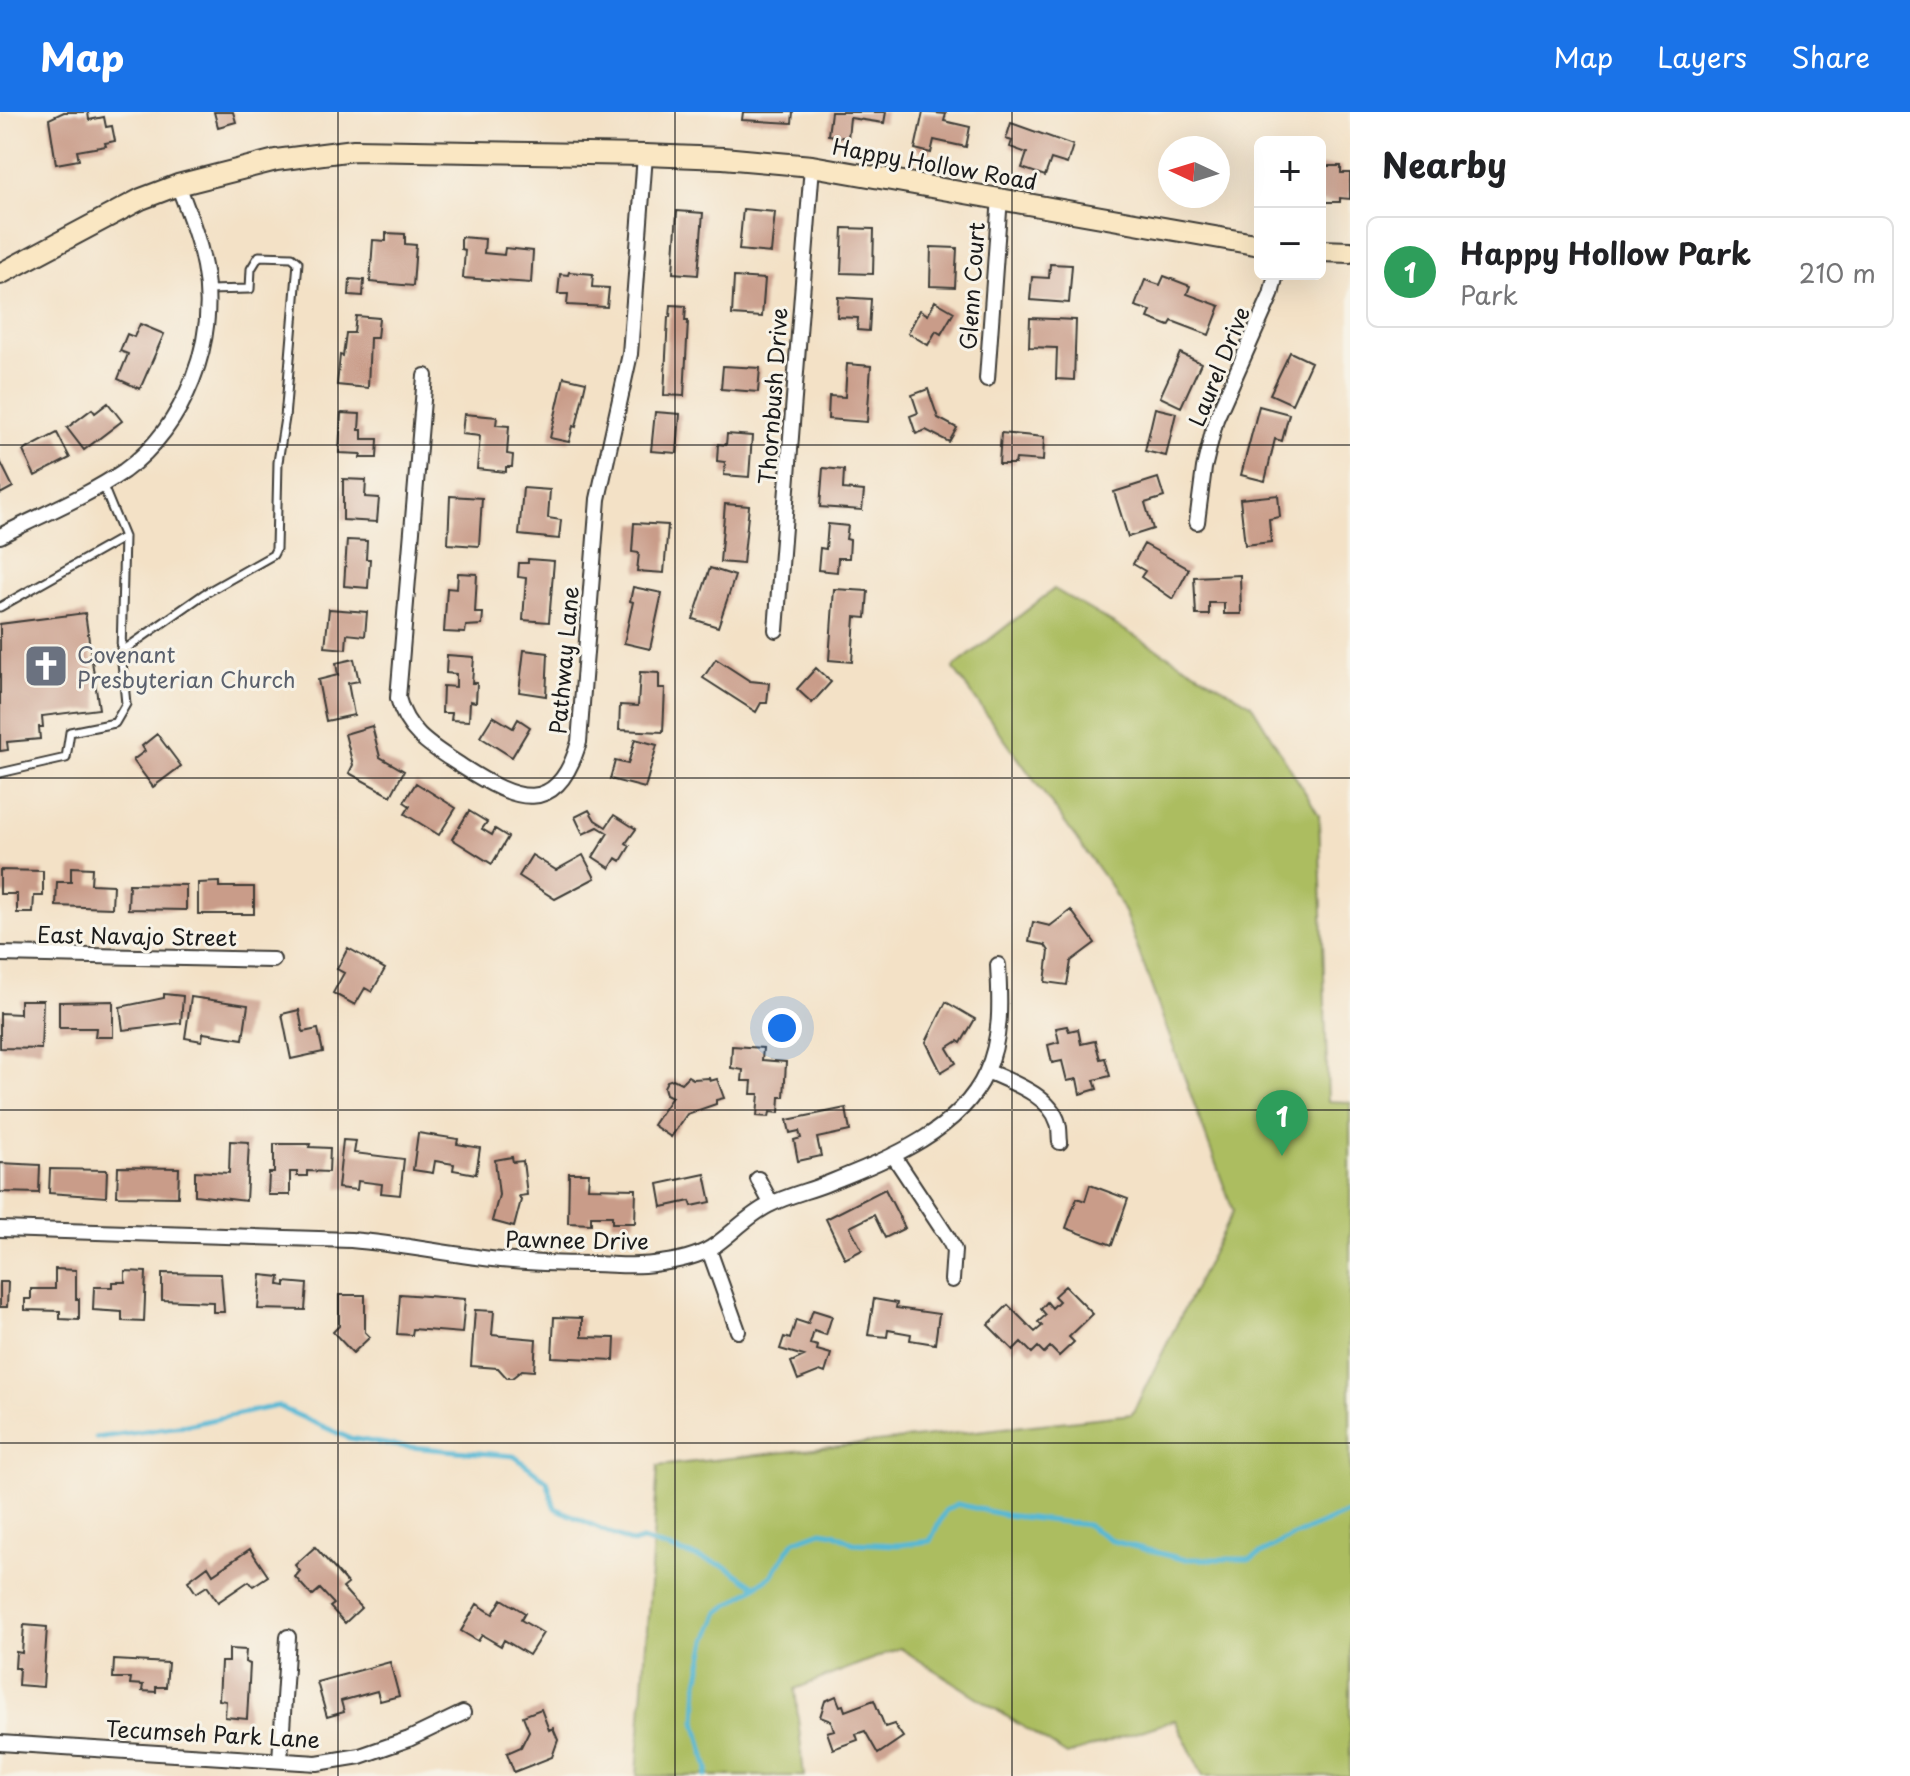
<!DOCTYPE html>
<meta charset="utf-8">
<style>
body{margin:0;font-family:"Playpen Sans",sans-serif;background:#f2f2f2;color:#202124}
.controls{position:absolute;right:24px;top:24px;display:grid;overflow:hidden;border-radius:12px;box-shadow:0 8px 32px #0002}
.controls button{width:72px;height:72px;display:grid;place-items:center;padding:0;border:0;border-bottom:2px solid #e0e0e0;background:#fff;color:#202124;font:40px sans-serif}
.compass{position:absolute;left:1158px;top:24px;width:72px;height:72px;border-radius:50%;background:#fff;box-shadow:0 8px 32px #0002;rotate:274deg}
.you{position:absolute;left:782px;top:916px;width:28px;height:28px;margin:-20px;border:6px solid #fff;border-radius:50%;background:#1a73e8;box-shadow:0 0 0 12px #1a73e833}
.badge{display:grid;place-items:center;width:52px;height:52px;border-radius:50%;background:#1a73e8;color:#fff;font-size:26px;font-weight:700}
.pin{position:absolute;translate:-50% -66px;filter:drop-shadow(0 2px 4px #0008)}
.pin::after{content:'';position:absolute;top:42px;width:28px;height:24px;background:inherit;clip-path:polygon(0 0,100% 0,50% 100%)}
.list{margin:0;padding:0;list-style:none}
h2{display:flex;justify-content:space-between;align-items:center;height:104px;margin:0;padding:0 32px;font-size:34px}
h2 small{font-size:26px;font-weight:400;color:#757577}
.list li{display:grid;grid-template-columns:52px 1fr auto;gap:24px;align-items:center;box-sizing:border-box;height:112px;margin:0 16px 16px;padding:0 16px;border:2px solid #e0e0e0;border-radius:12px}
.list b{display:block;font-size:30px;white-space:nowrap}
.list p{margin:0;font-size:26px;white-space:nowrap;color:#757577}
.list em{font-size:26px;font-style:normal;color:#757577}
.map{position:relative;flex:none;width:1350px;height:1664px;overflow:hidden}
header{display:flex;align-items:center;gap:48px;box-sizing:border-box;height:112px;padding:0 40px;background:#1a73e8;color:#fff}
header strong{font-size:38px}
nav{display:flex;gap:44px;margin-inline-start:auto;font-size:28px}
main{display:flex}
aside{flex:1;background:#fff}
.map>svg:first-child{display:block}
.green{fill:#acbd60;stroke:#646c3e;stroke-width:2}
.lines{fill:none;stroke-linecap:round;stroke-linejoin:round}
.stream{stroke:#56b8d4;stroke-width:5}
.building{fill:#c99c89}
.lane-casing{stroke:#3c3a36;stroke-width:11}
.street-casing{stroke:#3c3a36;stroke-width:18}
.secondary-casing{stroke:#3c3a36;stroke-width:24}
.lane{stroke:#fff;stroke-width:7}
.street{stroke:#fff;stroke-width:14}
.secondary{stroke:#fae7c3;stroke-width:20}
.grid{fill:none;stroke:#1c1c1c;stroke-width:2;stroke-opacity:0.55}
.labels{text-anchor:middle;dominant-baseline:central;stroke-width:6;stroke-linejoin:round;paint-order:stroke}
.street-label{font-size:22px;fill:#1c1c1c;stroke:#f7f3e8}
.worship-label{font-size:22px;fill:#5b616d;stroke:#f7f3e8;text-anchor:start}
</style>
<header>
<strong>Map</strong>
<nav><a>Map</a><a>Layers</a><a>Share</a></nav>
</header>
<main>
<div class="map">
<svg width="1350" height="1664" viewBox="0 0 1350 1664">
<rect width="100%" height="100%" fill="#f7f3e8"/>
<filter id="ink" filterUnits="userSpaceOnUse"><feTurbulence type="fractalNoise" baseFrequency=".0125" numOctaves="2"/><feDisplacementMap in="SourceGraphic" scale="16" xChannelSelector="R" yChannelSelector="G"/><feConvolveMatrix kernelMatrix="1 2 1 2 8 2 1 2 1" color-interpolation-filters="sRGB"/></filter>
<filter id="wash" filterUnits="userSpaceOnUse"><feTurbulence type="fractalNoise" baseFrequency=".006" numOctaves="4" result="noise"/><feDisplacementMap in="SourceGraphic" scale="32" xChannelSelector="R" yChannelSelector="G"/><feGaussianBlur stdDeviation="1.8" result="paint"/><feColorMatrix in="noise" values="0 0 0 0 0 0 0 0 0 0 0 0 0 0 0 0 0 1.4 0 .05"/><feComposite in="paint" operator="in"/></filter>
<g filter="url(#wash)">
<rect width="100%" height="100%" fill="#f3e1c6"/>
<path class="green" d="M1054,477L1251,592L1319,703L1328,989L1350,990V1664H1203L1175,1608L1067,1643L900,1536L795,1577L804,1664H637L658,1354L1132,1302L1233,1099L1125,802L1109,772L953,556Z"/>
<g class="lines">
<path class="stream" d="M96,1326L187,1313L277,1294L349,1326L398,1334L514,1344L547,1369L555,1396L632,1431L642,1428L725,1454L755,1474
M706,1664L708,1657L696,1609L698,1570L707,1528L719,1500L771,1464L794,1429L821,1419L834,1421L853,1431L898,1433L930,1429L945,1399L957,1392L1005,1403L1087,1413L1113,1429L1182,1447H1251L1291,1425L1350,1400"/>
</g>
<g id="blocks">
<path class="building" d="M64,0H88L89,8L104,5L106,15L112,14L115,29L105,31L106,34L77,39L79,48L56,52L49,7Z
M214,0H233L236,10L218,15Z
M743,0H793L792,11L742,8Z
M831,0H886L884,11L850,6L848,26L828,23Z
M923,0L946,2L944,9L970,15L966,35L934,28L931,41L915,37Z
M1011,11L1073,33L1067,52L1051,47L1045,64L1022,56L1027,41L1010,35L1012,29L1006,27Z
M1320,54H1341V61H1350V87L1340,86V90H1320Z
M743,97L775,100L771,141L739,138Z
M677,99L703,101L698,163L673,161Z
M843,116L874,117L873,162L841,161Z
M386,121L405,122V132L416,133L413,174L370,170L373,128L386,129Z
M461,125L485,127L484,141L504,143L505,136L533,139L531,171L463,166L465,138L461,137Z
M931,135L957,136L955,175L930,174Z
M1050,152L1072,153L1069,191L1030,188L1032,165L1049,166Z
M569,160L593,162L592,175L609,176L607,195L567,193L568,182H558L560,162L568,163Z
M1164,164L1190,174L1187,182L1220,194L1209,223L1172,209L1169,214L1148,206L1151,199L1135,194L1145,168L1160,173Z
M734,165L765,167L762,205L732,203Z
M350,167L364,168L363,184L349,183Z
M838,185L871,187L869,219L857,218L858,206L837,205Z
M935,189L954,200L941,222L936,219L928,233L908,221L920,198L928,203Z
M671,193L686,194L685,209H688L684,284L664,283L668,205H670Z
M356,204L379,206L377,226H370L368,276L337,273L340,243L343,244L346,221H354Z
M1030,206L1076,208L1074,268L1056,267L1057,236L1029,235Z
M140,212L164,222L140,277L118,267L128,242L120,239L127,222L134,225Z
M1290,240L1311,250L1292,292L1270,282Z
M1180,241L1201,251L1181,295L1160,285Z
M847,252L871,254L867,310L828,307L829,284L845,285Z
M723,254L760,256L758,280L721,277Z
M564,265L586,270L576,315L573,314L569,330L550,326Z
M928,277L938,306L957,316L949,330L926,318L916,322L910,304L918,301L912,283Z
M108,291L122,309L84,338L67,316L92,297L95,301Z
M1259,294L1289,302L1282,329L1275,327L1265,369L1241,363Z
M1155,296L1176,301L1166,344L1145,339Z
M655,300L680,302L677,341L651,339Z
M341,301L360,302L359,318H362V327H378L377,346H360L361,342L339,341Z
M464,302L497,305L496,313L509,314L507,342L513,343L512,355H506V360L477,357L480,324L462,322Z
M57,321L70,346L35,364L23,339Z
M1001,321L1044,325L1043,349L1016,347L1015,352H999Z
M727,322L752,324L749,365L724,363L725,350L717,349L718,332L726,333Z
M0,349L13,375L0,382Z
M823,356L844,358L843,377L864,379L862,398L820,395Z
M1158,366L1164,385L1145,391L1153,417L1128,425L1114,380Z
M343,367L366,368L365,385L379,386L377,410L343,408Z
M523,376L550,378L548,406L561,408L559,427L519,423Z
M1278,383L1280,405L1269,407L1271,430L1245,433L1240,387Z
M450,384L482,386L479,434L448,432Z
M725,392L749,394L743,452L720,450Z
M634,411L668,413L664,461L637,459L639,441L632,440Z
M828,412L848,414L846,427L850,428L849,446H838L837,460L818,458L820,436L826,437Z
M347,428L367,429L366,447H370L368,476L344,474Z
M1144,432L1189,457L1173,487L1141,465L1145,459L1133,452Z
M528,447L554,449L549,510L523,508L526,466L518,465L519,451H528Z
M710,456L735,464L718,515L693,507Z
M458,461L477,462L475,501H483L482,513L466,514L465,521L444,520L447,476L457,477Z
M1240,463L1241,502H1224V491H1209V503H1196L1194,465Z
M633,475L662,481L650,537L624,531L633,490L630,489Z
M834,477L868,479L866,506L855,505L852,550L829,548Z
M329,497L367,500L365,524L347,522L346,537L325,535Z
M85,501L99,597L42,604L43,615H39L40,627L7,630L8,638L0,639V512Z
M524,538L548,541L546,584L519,580Z
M447,543L474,545L472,571H477L476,590L470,589L469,609L451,608L452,601H442L443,574L456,575V562L446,561Z
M354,547L359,569L348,571L354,603L326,609L318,568L338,563L336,551Z
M716,547L750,569L769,571L767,591H761L756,600L703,566Z
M816,556L831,570L812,591L797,577Z
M640,560L659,561V576H665L663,620L619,618L620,593L638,594Z
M493,604L513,616L518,607L530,615L512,645L480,625Z
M372,614L380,645L404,659L391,684L349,661L353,653L345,622Z
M157,622L181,654L153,675L133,648L145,639L142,634Z
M635,627L657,633L645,676L610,667L615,649L628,652Z
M416,671L456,696L439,723L405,702L410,694L404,690Z
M589,698L595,708L606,715L614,703L636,717L626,731L630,734L621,749L616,746L610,756L593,745L608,721L598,715L583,722L575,705Z
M469,699L487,710L482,717L492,723L495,717L508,725L492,752L452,727Z
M532,743L556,758L583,743L595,766L555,787L519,764Z
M71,755L92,756L91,772L113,773L112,796L56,794L57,770H71Z
M0,758L43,759V784H34L33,801H17V782H0Z
M219,770V775H254V802H198V771Z
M129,772L186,773V798L128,797Z
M1071,798L1095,831L1071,849L1067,873L1045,870L1049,839L1045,833L1029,830L1033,810L1050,814Z
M348,836L385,857L372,880L365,876L355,893L333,881L344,861L337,857Z
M164,882L183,884L181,911L123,918L120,895L164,886Z
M191,885L248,893L243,927L203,921L202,929L185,926Z
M20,888H43L41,937L0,936V901L20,902Z
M113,889V925H95L96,916H59V890Z
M946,890L975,907L961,931L958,929L947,936L956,951L941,960L926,930Z
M299,898L303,920L318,917L323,940L291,947L282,902Z
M1067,914L1069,919L1078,917L1081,932L1095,929L1100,947L1105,946L1110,964L1094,968L1097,977L1080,982L1077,967L1067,969L1062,949L1052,951L1048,933L1059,930L1056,916Z
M732,934L763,936L762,948L786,950L784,985H780L779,1001L770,1000L769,1005L757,1004L759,982H751L752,969H742L743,958L731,956Z
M688,964L693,967L709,966L710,969L717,967L724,986L716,988V992L687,1002L671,1025L653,1013L672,985L666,982L664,975L667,969L673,967L681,971Z
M846,996L850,1019L817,1026L821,1044L798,1049L794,1028L801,1026L799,1019L790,1021L787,1008Z
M418,1021L458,1027L457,1032L480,1036L476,1062L453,1058L454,1052L435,1049L433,1061L413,1058Z
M343,1028L356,1029L354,1041L404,1047L400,1083L381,1081L382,1072L358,1069L357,1078L338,1076Z
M230,1029L249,1030L246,1089L195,1083V1059L229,1061Z
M274,1032H310L309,1035L330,1036L329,1060L307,1059V1064H297V1060H290V1083H268L269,1061H274Z
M512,1045L513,1050L523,1049L527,1083L519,1084L521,1088L514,1115L492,1109L499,1083L495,1048Z
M0,1051L40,1053L39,1081L0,1080Z
M118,1055L179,1056L178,1085L117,1084Z
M50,1057L107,1058L106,1085L49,1081Z
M569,1061H589L588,1076L636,1077L635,1111H612V1104H591V1112L568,1111Z
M705,1062L711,1090L692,1094L690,1089L662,1095L658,1072Z
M1090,1073L1128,1087L1112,1133L1066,1116L1077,1086L1085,1089Z
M885,1077L905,1116L885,1126L874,1103L850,1115L862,1138L845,1147L826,1107Z
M55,1157L76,1158V1187H79V1208L60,1207V1199L25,1198V1187H31V1177H55Z
M125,1159L146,1160L144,1210L122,1209V1200L93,1198L94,1175H112V1170H125Z
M162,1161L221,1162L224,1200H213V1190L162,1188Z
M261,1163L280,1165L279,1173L285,1174V1170L307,1172L305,1198L258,1197Z
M0,1170H8L7,1195H0Z
M1065,1174L1093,1202L1069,1225L1074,1230L1059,1244L1050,1235L1044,1241L1038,1235L1032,1241L1021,1230L1013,1238L988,1213L1008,1193L1035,1220L1042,1214L1038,1210L1046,1203L1041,1197L1047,1190L1052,1196L1059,1189L1054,1184Z
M400,1182L465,1187L462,1221L413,1217L412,1223L397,1222Z
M339,1183H365V1220L370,1225L353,1241L333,1220L339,1214Z
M874,1187L897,1191L896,1196L939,1202L935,1232L910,1228L911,1222L888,1218L887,1225L868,1223Z
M475,1198L494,1199L492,1223L536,1227L534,1259L522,1258L512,1266H507L498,1256L471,1254Z
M813,1198L832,1204L826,1223L814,1219L810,1232L818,1234L817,1238L831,1242L825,1261L820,1259L798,1268L791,1250L804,1244L780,1237L784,1225L790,1227L796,1208L808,1212Z
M554,1205L582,1206V1225L615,1226L614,1248L552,1245Z
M315,1435L348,1472L343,1476L361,1496L345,1511L330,1495L334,1492L320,1477L312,1484L295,1465L300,1459L295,1453Z
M250,1437L268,1464L253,1474L249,1469L218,1490L207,1474L196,1481L188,1469L208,1454L213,1462Z
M502,1487L525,1501L521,1508L543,1521L529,1543L504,1528L501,1534L482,1523L478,1529L461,1519L477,1492L493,1502Z
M24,1513L47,1515L43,1575L18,1573L19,1556H15L16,1540L22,1541Z
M229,1537L246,1538L245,1550L250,1552L247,1607L225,1605L226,1589L219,1588L221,1550H229Z
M114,1548L168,1551L166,1575H156V1580L142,1579L143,1573L130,1572L131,1566H113Z
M390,1550L399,1584L380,1589L377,1579L341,1589L344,1600L327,1605L317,1570Z
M836,1584L840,1594L843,1593L845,1599L874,1588L885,1615L894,1612L903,1625L878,1642L865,1619L856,1622L858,1628L833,1637L827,1620L834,1618L831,1609L820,1605L825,1589Z
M541,1597L549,1618L553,1616L558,1628L552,1645L514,1660L507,1641L521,1635L529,1619L523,1604Z"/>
</g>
</g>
<g filter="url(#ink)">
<use href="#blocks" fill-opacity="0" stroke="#3c3a36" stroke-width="2"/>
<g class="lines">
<g class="lane-casing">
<path id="lane" d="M0,495L124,425
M121,540L204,482L273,443L276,437L278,350L285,306L298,150L292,145L259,144L251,157L250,177L207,178
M0,661L66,646L70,620L115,611L126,592L121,540L124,425L103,374"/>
</g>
<g class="street-casing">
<path id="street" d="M425,264L398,586C407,622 434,636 463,655C516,689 557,706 579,630L598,387L630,242L645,43
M987,267L1000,85
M1197,410L1204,356L1216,307L1271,183L1276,162
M0,424C41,403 86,385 124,359C185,315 219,228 204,154C199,127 188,99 178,73
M776,518L812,54
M0,842L273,848
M987,959C1011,970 1050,983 1058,1011C1060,1016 1059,1024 1060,1030
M893,1043L948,1126L954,1138L952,1168
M758,1067L771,1091
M0,1117L351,1128C402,1132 451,1143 501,1148C531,1151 562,1152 592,1152C612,1152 633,1155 653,1152C671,1150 695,1146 711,1136C731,1123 747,1104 769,1093C786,1084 808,1079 826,1072C883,1049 959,1021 986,961C1002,927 1000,889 998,853
M709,1138L738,1219
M0,1631L317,1651L360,1644L409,1627L463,1601
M280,1648L288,1525"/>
</g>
<g class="secondary-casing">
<path id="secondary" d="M1320,139L1350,140
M0,162L141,87L178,73L276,48L354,38L645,43L723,46L812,54L1260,133"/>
</g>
<use href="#lane" class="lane"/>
<use href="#street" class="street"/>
<use href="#secondary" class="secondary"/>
</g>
</g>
<path class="grid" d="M338,0V1664M675,0V1664M1012,0V1664M0,333H1350M0,666H1350M0,998H1350M0,1331H1350"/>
<defs>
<g id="church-square" transform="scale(2.3)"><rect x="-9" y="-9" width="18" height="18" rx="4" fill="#6b7280" stroke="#f7f3e8"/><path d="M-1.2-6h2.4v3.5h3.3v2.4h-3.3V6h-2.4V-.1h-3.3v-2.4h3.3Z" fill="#fff"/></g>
</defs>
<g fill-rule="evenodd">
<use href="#church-square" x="46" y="554"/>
</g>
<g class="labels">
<g class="street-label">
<text transform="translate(935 51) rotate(10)">Happy Hollow Road</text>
<text transform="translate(971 174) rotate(-86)">Glenn Court</text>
<text transform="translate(1218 254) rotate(-68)">Laurel Drive</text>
<text transform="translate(772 284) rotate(-86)">Thornbush Drive</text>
<text transform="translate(563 548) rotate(-85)">Pathway Lane</text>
<text transform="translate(137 823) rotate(1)">East Navajo Street</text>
<text transform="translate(577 1127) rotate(1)">Pawnee Drive</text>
<text transform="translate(213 1621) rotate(3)">Tecumseh Park Lane</text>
</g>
<g class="worship-label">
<text x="77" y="541">Covenant<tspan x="77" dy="25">Presbyterian Church</tspan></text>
</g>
</g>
</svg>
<div class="controls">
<button>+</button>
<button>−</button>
</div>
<svg class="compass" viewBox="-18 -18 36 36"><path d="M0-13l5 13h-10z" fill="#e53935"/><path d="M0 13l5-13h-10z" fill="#757577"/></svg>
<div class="you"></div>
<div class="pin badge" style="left:1282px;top:1044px;background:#2e9e5b">1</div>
</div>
<aside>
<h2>Nearby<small></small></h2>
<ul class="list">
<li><span class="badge" style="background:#2e9e5b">1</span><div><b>Happy Hollow Park</b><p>Park</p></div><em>210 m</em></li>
</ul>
</aside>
</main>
